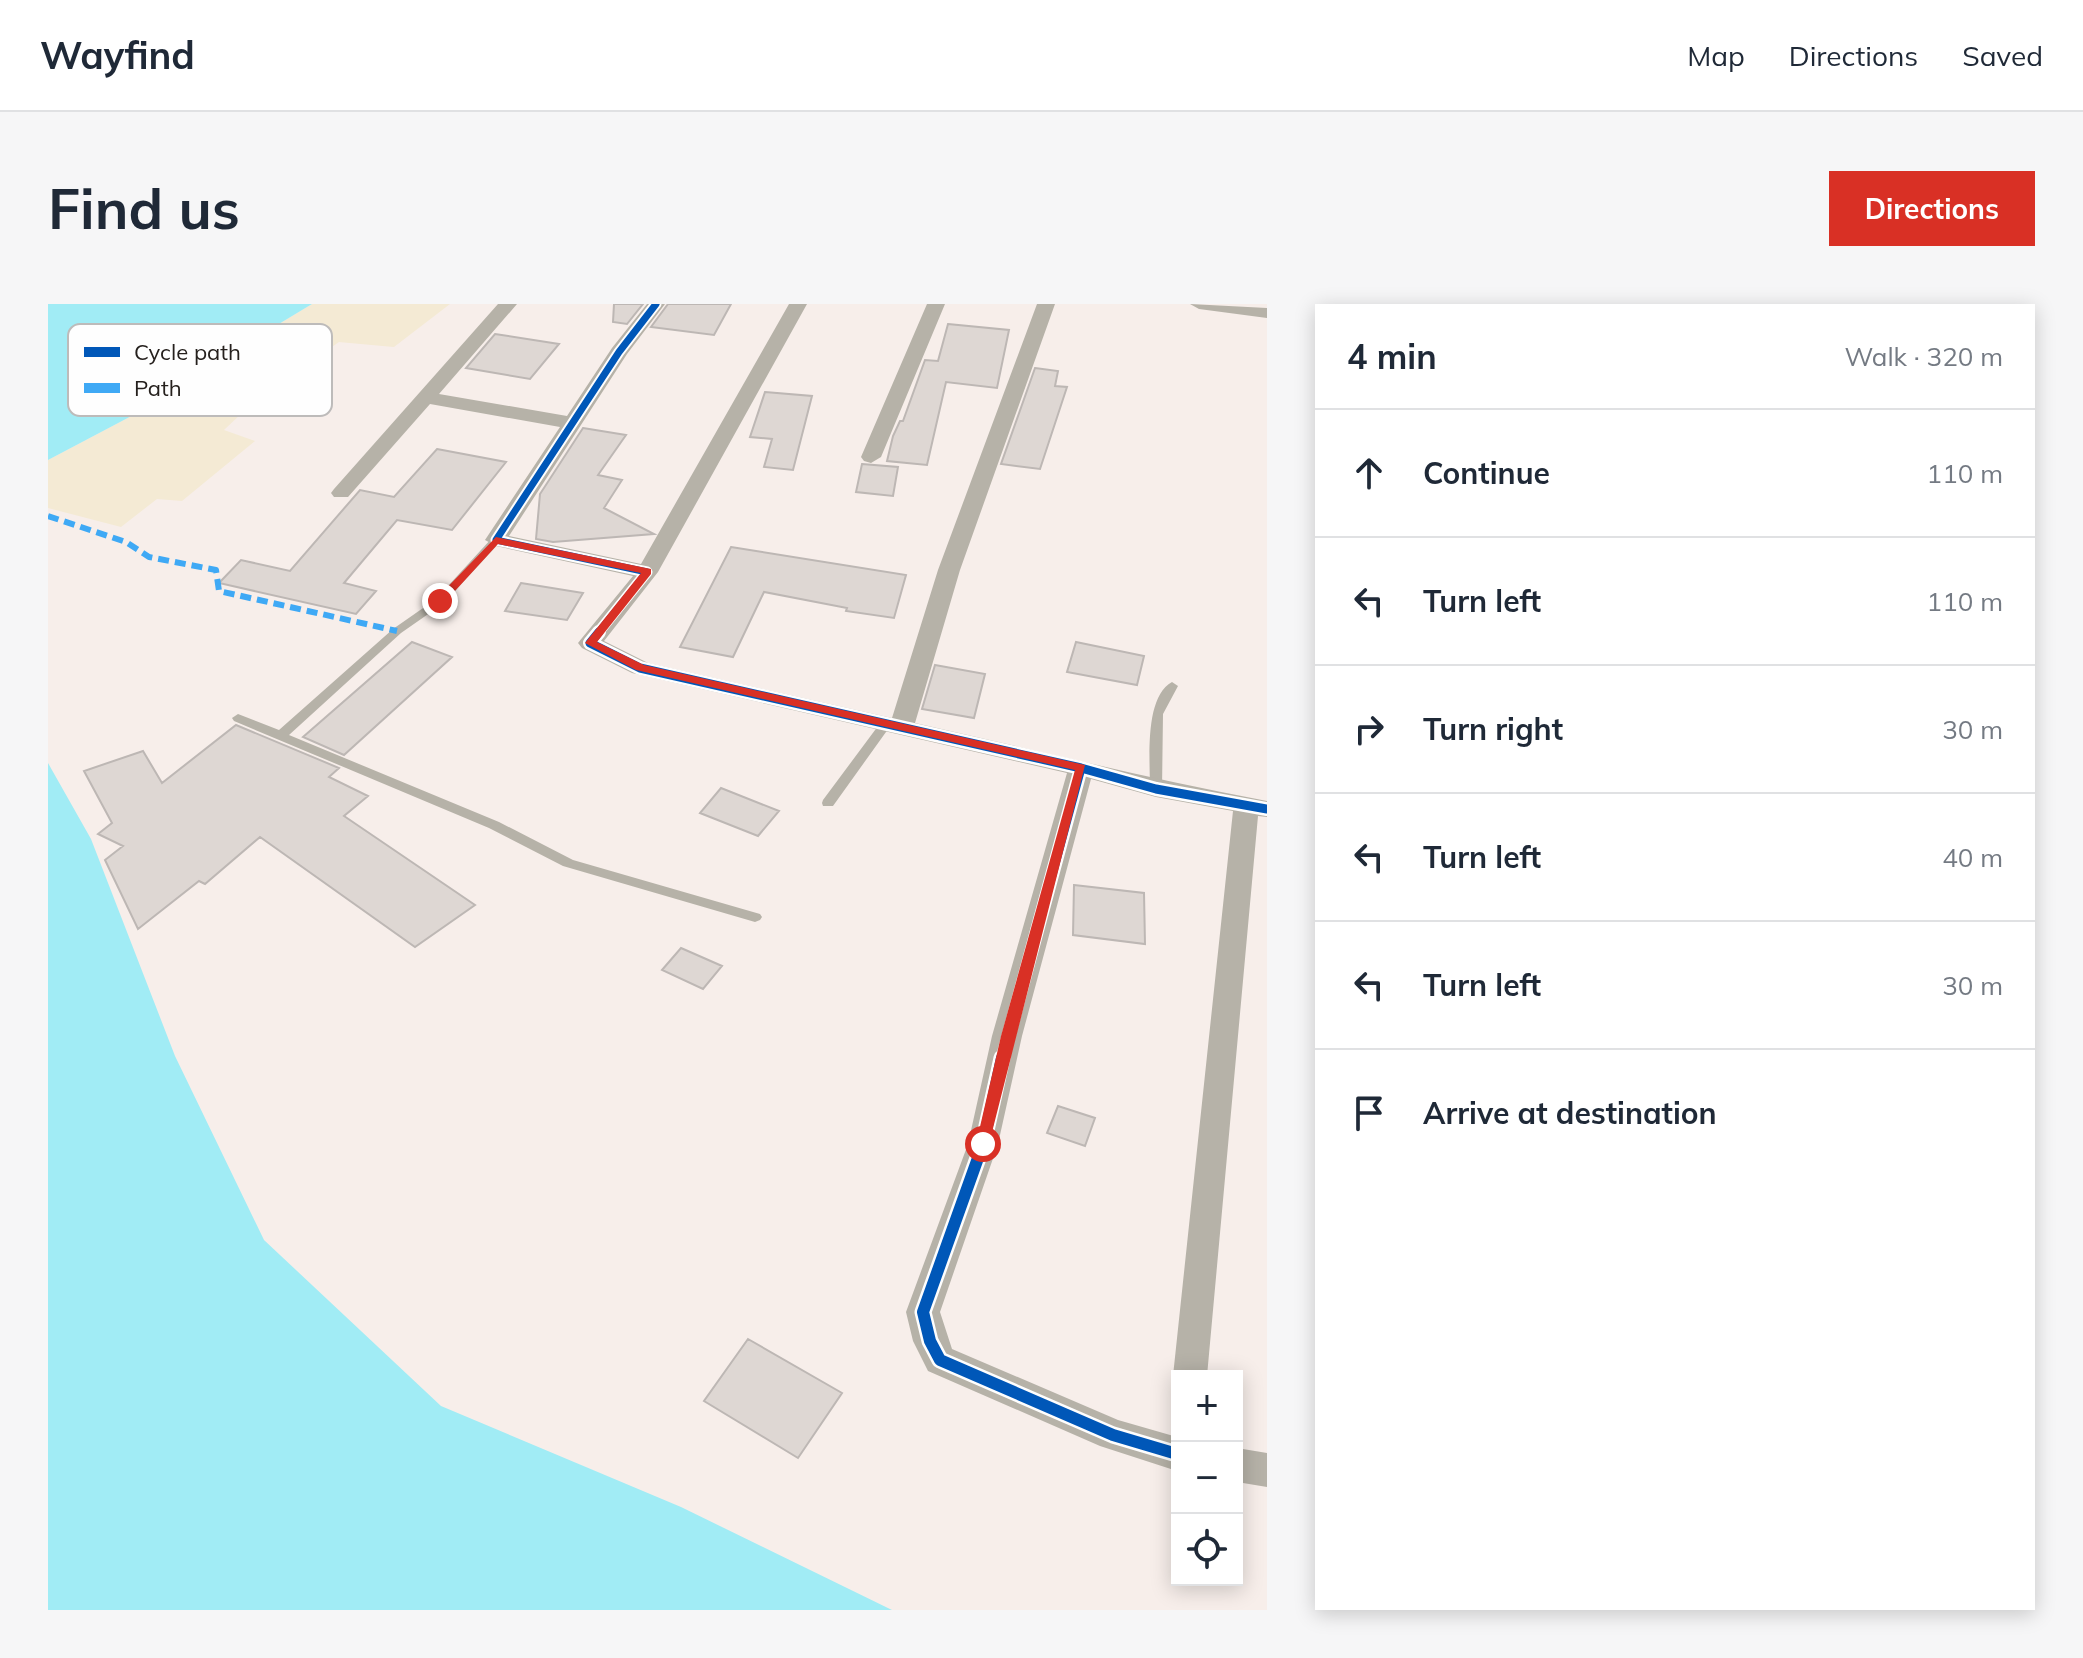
<!DOCTYPE html>
<meta charset="utf-8">
<style>
body{margin:0;font-family:Mulish,sans-serif;background:#f6f6f7;color:#1f2937}
.controls{position:absolute;right:24px;bottom:24px;display:grid;overflow:hidden;border-radius:0px;box-shadow:0 4px 20px #0003}
.controls button{width:72px;height:72px;display:grid;place-items:center;padding:0;border:0;border-bottom:2px solid #e0e1e3;background:#fff;color:#1f2937;font:40px sans-serif}
.stop{position:absolute;width:24px;height:24px;margin:-18px;border:6px solid #d93025;border-radius:50%;background:#fff}
.stop.end{background:#d93025;border-color:#fff;box-shadow:0 2px 8px #0008}
.list{margin:0;padding:0;list-style:none}
h2{display:flex;justify-content:space-between;align-items:center;height:104px;margin:0;padding:0 32px;font-size:34px}
h2 small{font-size:26px;font-weight:400;color:#747a83}
.list li{display:grid;grid-template-columns:52px 1fr auto;gap:24px;align-items:center;box-sizing:border-box;height:128px;padding:0 32px;border-top:2px solid #e0e1e3}
.list b{display:block;font-size:30px;white-space:nowrap}
.list em{font-size:26px;font-style:normal;color:#747a83}
.icon{flex:none;width:44px;height:44px;fill:none;stroke:currentColor;stroke-width:2;stroke-linecap:round;stroke-linejoin:round}
.map{position:relative;flex:none;width:1219px;height:1306px;overflow:hidden;border-radius:0px}
header{display:flex;align-items:center;gap:48px;box-sizing:border-box;height:112px;padding:0 40px;background:#fff;border-bottom:2px solid #e0e1e3}
header strong{font-size:38px}
nav{display:flex;gap:44px;margin-inline-start:auto;font-size:28px}
.intro{display:flex;align-items:center;justify-content:space-between;box-sizing:border-box;height:192px;padding:0 48px}
h1{margin:0;font-size:56px}
.button{padding:20px 36px;border-radius:0px;background:#d93025;color:#fff;font-size:28px;font-weight:700}
main{display:flex;gap:48px;padding:0 48px}
aside{flex:1;background:#fff;border-radius:0px;box-shadow:0 4px 20px #0003}
.map>svg:first-child{display:block}
.sand{fill:#f4ead4}
.water{fill:#a1ecf5}
.building{fill:#ded7d3;stroke:#bdb7b4;stroke-width:2}
.lines{fill:none;stroke-linecap:round;stroke-linejoin:round}
.service{fill:#b6b2a8;fill-rule:evenodd}
.minor{fill:#b6b2a8;fill-rule:evenodd}
.quiet{stroke:#3fa9f5;stroke-width:6;stroke-dasharray:11 6;stroke-linecap:butt}
.cycleway-far2-casing{stroke:#fefefe;stroke-width:11}
.cycleway-far1-casing{stroke:#fefefe;stroke-width:14}
.cycleway-casing{stroke:#fefefe;stroke-width:17}
.cycleway-far2{stroke:#0057b8;stroke-width:7}
.cycleway-far1{stroke:#0057b8;stroke-width:9}
.cycleway{stroke:#0057b8;stroke-width:12}
.route{fill:#d93025}
.key{fill:#fefefe;stroke:#bdbbba;stroke-width:2}
.key-label{font-size:22px;fill:#25201d}
</style>
<header>
<strong>Wayfind</strong>
<nav><a>Map</a><a>Directions</a><a>Saved</a></nav>
</header>
<div class="intro"><h1>Find us</h1><a class="button">Directions</a></div>
<main>
<div class="map">
<svg width="1219" height="1306" viewBox="0 0 1219 1306">
<rect width="100%" height="100%" fill="#f7eeea"/>
<path class="sand" d="M264,0H402L346,43L291,38L211,93L176,126L207,137L134,197L109,195L73,223L0,204V156L129,88L206,35Z"/>
<path class="water" d="M0,0H264L206,35L129,88L0,156Z
M0,459L43,535L127,752L216,936L393,1102L633,1203L844,1306H0Z"/>
<path class="building" d="M566,0H595L579,20L565,18Z
M620,0H683L666,31L603,23Z
M900,20L961,26L949,84L898,78L879,161L839,157L845,132L852,117H855L877,56L890,57Z
M447,30L511,40L482,75L418,64Z
M987,64L1010,67L1007,82L1019,83L992,165L953,160Z
M717,88L764,92L745,166L716,163L724,135L702,133Z
M535,124L578,131L550,171L574,176L556,204L606,230L505,238L488,235L492,190Z
M389,145L458,158L404,226L349,216L296,279L328,287L308,310L171,279L193,256L242,267L312,186L346,193Z
M814,160L850,163L845,192L808,188Z
M683,243L858,271L846,314L798,307L799,304L716,288L685,353L632,343Z
M473,279L535,289L519,316L457,307Z
M364,338L404,353L296,451L255,433Z
M1028,338L1096,352L1089,381L1019,368Z
M887,361L937,370L926,414L874,405Z
M188,421L291,464L281,473L320,492L296,512L427,601L367,643L212,533L157,580L151,577L90,625L57,556L75,542L50,530L64,519L36,467L95,447L114,479Z
M673,484L731,507L710,532L652,509Z
M1026,581L1096,589L1097,640L1025,631Z
M633,644L674,662L655,685L614,666Z
M1010,802L1047,814L1037,842L999,829Z
M700,1035L794,1089L750,1154L656,1097Z"/>
<g class="lines">
<path class="service" d="M448,233L453,236L452,238L396,299L353,329L241,431L451,518L525,556L712,610L714,613L712,616L707,618L515,562L441,524L186,417L184,414L190,410L231,426L345,325L388,295L444,234Z
M1124,378L1130,382L1115,410L1114,485L1108,489L1102,485C1102,457 1096,393 1124,378Z
M837,417L843,421L785,502H775L774,499L775,496L833,418Z"/>
<path class="minor" d="M450,0H469L391,90L519,112L564,44L599,0H617L579,50L461,232L593,260L741,0H759L610,268L556,337L600,359L844,414L890,266L989,0H1007L912,266L867,419C984,445 1101,475 1219,497V513L1210,512L1159,1072H1129V1081L1125,1072L1185,507L1108,493L1043,475L974,732L950,840L892,1008L904,1045L1070,1116L1129,1133V1167L1052,1142L880,1067L865,1037L858,1008L920,840L944,732L1019,469L584,369L534,344L530,339L534,334L585,272L448,242L437,236L512,123L382,100L300,193H286L283,189L286,185Z
M879,0H897L833,153L823,159L816,157L813,153Z
M1142,0L1219,4V14L1151,5Z
M1189,1144L1219,1149V1183L1189,1178Z"/>
<path class="quiet" d="M0,212L78,238L101,253L168,266L171,287L349,327"/>
<g class="cycleway-far2-casing">
<path id="cycleway-far2" d="M549,330L599,268L448,236L571,48L608,0"/>
</g>
<g class="cycleway-far1-casing">
<path id="cycleway-far1" d="M551,328L542,339L592,364L1033,464L1108,485L1219,505
M954,756L1033,464"/>
</g>
<g class="cycleway-casing">
<path id="cycleway" d="M954,754L935,840L875,1008L882,1037L892,1056L1065,1131L1129,1150"/>
</g>
<use href="#cycleway-far2" class="cycleway-far2"/>
<use href="#cycleway-far1" class="cycleway-far1"/>
<use href="#cycleway" class="cycleway"/>
</g>
<path class="route" d="M448,233L603,265V270L549,338L596,361L1037,461L940,844L935,845L928,840L953,732L1027,466L588,366L537,339L593,269L450,240L395,300H388V295Z"/>
<rect x="20" y="20" width="264" height="92" rx="12" class="key"/>
<rect x="36" y="43" width="36" height="10" fill="#0057b8"/>
<rect x="36" y="79" width="36" height="10" fill="#3fa9f5"/>
<g class="key-label">
<text x="86" y="56">Cycle path</text>
<text x="86" y="92">Path</text>
</g>
</svg>
<div class="controls">
<button>+</button>
<button>−</button>
<button><svg class="icon" aria-label="locate" viewBox="0 0 24 24"><circle cx="12" cy="12" r="6"/><path d="M12 2v4M12 18v4M2 12h4M18 12h4"/></svg></button>
</div>
<div class="stop" style="left:935px;top:840px"></div>
<div class="stop end" style="left:392px;top:297px"></div>
</div>
<aside>
<h2>4 min<small>Walk · 320 m</small></h2>
<ul class="list">
<li><svg class="icon" aria-label="ahead" viewBox="0 0 24 24"><path d="M12 20V5M6 11l6-6 6 6"/></svg><div><b>Continue</b></div><em>110 m</em></li>
<li><svg class="icon" aria-label="left" viewBox="0 0 24 24"><path d="M17 20v-9H6M10 6l-5 5 5 5"/></svg><div><b>Turn left</b></div><em>110 m</em></li>
<li><svg class="icon" aria-label="right" viewBox="0 0 24 24"><path d="M7 20v-9h11M14 6l5 5-5 5"/></svg><div><b>Turn right</b></div><em>30 m</em></li>
<li><svg class="icon" aria-label="left" viewBox="0 0 24 24"><path d="M17 20v-9H6M10 6l-5 5 5 5"/></svg><div><b>Turn left</b></div><em>40 m</em></li>
<li><svg class="icon" aria-label="left" viewBox="0 0 24 24"><path d="M17 20v-9H6M10 6l-5 5 5 5"/></svg><div><b>Turn left</b></div><em>30 m</em></li>
<li><svg class="icon" aria-label="arrive" viewBox="0 0 24 24"><path d="M6 21V4h12l-3 4 3 4H6"/></svg><div><b>Arrive at destination</b></div></li>
</ul>
</aside>
</main>
